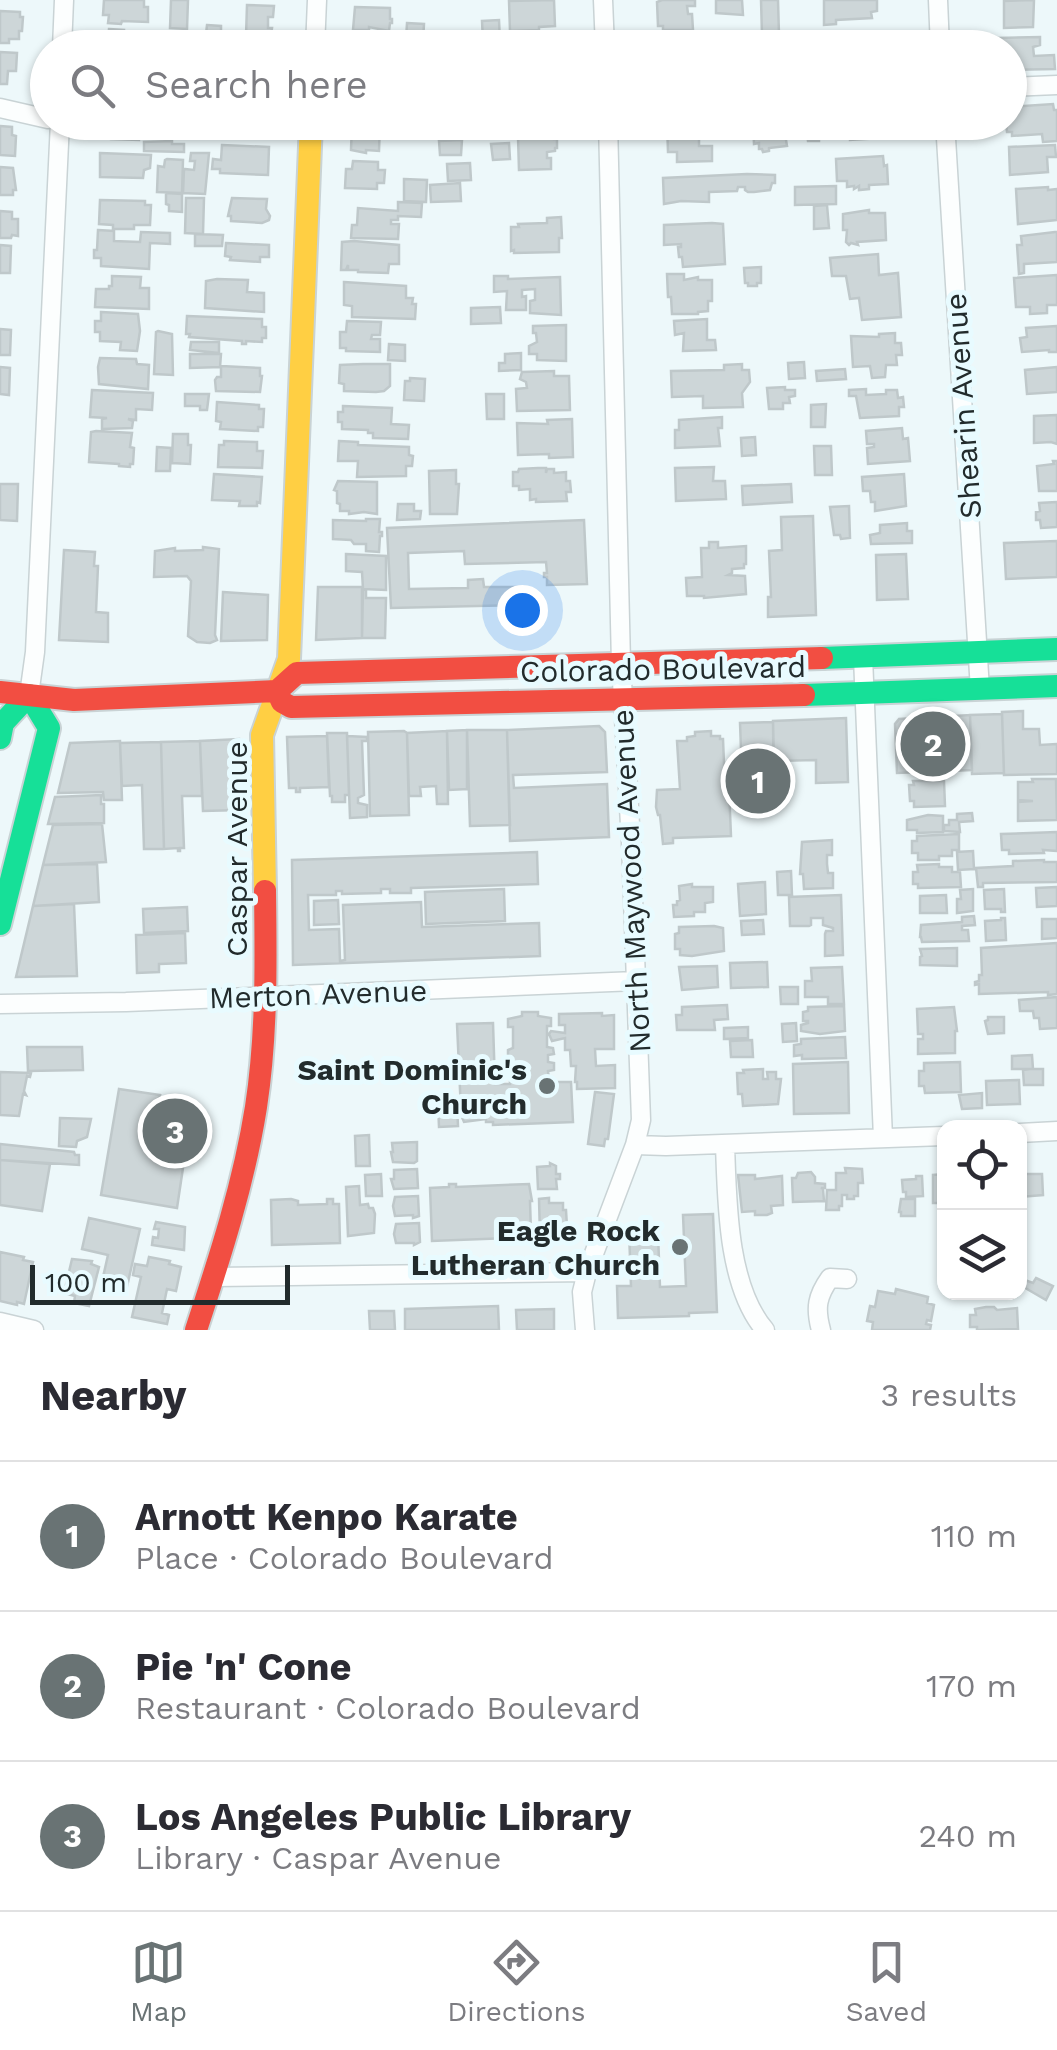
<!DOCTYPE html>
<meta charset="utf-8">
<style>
body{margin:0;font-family:"Work Sans",sans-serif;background:#f7f7f7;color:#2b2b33}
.controls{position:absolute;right:30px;bottom:30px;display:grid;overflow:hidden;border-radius:20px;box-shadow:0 2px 8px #0004}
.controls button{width:90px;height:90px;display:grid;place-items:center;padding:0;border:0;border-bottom:2px solid #e1e1e2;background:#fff;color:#2b2b33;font:50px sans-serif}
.scale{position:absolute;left:30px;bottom:25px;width:260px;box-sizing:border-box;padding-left:10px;border:5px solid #222b2c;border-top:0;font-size:28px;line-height:35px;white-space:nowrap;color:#222b2c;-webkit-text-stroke:8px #e8fbff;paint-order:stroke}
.you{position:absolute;left:522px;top:610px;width:35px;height:35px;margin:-25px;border:8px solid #fff;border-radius:50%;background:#1a73e8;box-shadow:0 0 0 15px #1a73e833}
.badge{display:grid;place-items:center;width:65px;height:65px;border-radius:50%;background:#697374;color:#fff;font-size:32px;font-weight:700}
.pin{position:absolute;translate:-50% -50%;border:5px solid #fff;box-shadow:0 2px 10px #0006}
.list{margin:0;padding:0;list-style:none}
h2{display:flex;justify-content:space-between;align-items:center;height:130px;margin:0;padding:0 40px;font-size:42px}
h2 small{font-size:32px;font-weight:400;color:#7c7c81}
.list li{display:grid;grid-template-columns:65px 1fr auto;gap:30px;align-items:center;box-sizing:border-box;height:150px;padding:0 40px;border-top:2px solid #e1e1e2}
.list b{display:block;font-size:38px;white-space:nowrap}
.list p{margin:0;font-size:32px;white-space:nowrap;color:#7c7c81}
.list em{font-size:32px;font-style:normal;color:#7c7c81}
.icon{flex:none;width:55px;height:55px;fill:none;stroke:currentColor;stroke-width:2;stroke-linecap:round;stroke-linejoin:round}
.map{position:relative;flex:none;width:1057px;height:1330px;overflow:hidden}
.search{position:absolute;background:#fff;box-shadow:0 2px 8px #0004;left:30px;right:30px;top:30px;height:110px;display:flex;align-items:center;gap:25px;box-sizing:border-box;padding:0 35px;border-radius:55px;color:#7c7c81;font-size:38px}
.sheet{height:580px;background:#fff}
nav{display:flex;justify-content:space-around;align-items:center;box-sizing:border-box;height:140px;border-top:2px solid #e1e1e2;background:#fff;font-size:28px;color:#7c7c81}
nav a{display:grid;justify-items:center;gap:5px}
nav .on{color:#697374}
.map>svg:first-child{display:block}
.building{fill:#cdd6d8;stroke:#bfc8ca;stroke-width:2.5}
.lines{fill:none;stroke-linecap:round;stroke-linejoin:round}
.street-casing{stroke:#c9d3d5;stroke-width:21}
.fast-casing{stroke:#c9d3d5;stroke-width:26}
.slow-casing{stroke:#c9d3d5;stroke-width:26}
.jam-casing{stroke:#c9d3d5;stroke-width:26}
.street{stroke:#fcfefe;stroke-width:18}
.fast{stroke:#16e098;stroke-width:22}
.slow{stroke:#ffcf43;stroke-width:22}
.jam{stroke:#f24e42;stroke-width:22}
.poi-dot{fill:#697374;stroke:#e8fbff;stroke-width:4}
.labels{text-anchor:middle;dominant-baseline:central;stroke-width:10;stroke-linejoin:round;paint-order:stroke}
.street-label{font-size:30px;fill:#222b2c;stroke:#e8fbff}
.poi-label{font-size:30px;font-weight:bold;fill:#222b2c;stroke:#e8fbff;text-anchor:end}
</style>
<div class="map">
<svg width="1057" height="1330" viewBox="0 0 1057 1330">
<rect width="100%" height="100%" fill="#edf8fa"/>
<path class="building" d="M104,0H144V7H148V22L122,21L121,24L108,23L109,15H103Z
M171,0H188L187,29L170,28Z
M554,0L555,26L539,27V30L510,31L509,1Z
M662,0H695V6H687L688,14H692L693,30H663V26H658L657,2Z
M716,0H742L743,15L716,13Z
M761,0H778L779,35H762Z
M824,0H877V11L871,12L872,18L836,20V24L824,25Z
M1034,0L1033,27L1004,28V1Z
M247,5L274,6L273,17H268V28H272L271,36H246Z
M355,7L390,8V19H392V23H390L389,31L369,27V30H353Z
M0,11L20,12V17H23L22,31H19V39H9V43H0Z
M499,20L500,41L483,42L482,21Z
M407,23L424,24L423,41L406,40Z
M207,25L221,26V42L201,41V34H206Z
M109,29L124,30L123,45L138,48H105V44H108Z
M740,37L742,48H700L704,47L703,39Z
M1040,37V45L1033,47L1034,56L1054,55L1055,69L1010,70V48H999L998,38Z
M0,52L17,53L16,71H8L7,84H0Z
M1053,104L1054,110H1057V141L1043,142L1042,134L1012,136V132H1007L1006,122H1010V107Z
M108,122H140L139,140L111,139V131H107Z
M687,122H715L711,124V136H699V146H712V161L677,162V152H668L667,123Z
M753,122H783L787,146L769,148V151L763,152L762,149H759V143L754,144Z
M801,122H836V134L819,135V141H808L806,124L801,125Z
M849,122H881L880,125L884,124V130H879L880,138L850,140Z
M352,123L380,124L379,151L366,150V153L351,150Z
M0,126L12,127V135L16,136L15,156L0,155Z
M554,135V139H557V148H555V151L547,152V158H551V169L519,170L518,137Z
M462,140L461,155H440L439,141Z
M172,141V144H184V152L144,151V142Z
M509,143L510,159L493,160L491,144Z
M222,145L269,147L268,175L220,173V169H212L213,159L221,160Z
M1055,145L1056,157H1047L1048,172L1010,175L1009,147Z
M100,153L151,155L150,168L144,170L143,178L100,177Z
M191,153H209L205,194L183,193L184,169L194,170L195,161H190Z
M883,156L884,166L887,165L888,184L869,185V189L859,190V186L854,189V186L847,187V181H837L836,159Z
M167,159L183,160L182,193L157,192L158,166L164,167L165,160Z
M353,161L378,162V170H385L384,183H377V189L345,188L346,169H352Z
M470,163L471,180L448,181L447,164Z
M0,167L13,168L16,190H13V195H0Z
M747,174L775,175V183H772L770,190L754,192H748L745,190V187H738L737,191L709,192V202L681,201L664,204L663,178Z
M404,179L427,180L426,202L404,201Z
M460,183L461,201L431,202L430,185Z
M836,186V204L795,205V187Z
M1048,187V190L1057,189V220L1018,224L1016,189Z
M166,193L182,194V212L169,211V205L166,204Z
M186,198H204L203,234L185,233Z
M232,198L267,199L266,209L270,216L269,220L262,223L231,221V216H228Z
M100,200L145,201V205H151L150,225H134V229H113V225L99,224Z
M398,202L422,203L421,217L398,216V220H391V224H399L398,239L351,238L352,225H357L358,208L398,211Z
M827,205L829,228L814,229V206Z
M869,210V213H885L886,240L857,242L858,245L851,243L849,245L846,242L847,230H843V214Z
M0,211L12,212V219H18V236L12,235L11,238H0Z
M561,217L562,238H559V252L514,253V250L511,251V227H519L518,224L547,223V218Z
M712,223L723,224L725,264L683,267L682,257H679L678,247H681V244L664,245V225Z
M98,230L114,231V241L140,242L141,232L170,233V244L150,243L149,269L101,266V258H94V250H97Z
M1055,232H1057V262L1024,264V273L1019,274L1017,245H1022L1021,236Z
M195,234L223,235L222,246H195Z
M354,241L399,245V264H389L388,273L358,272V270H348V265L346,270H341L342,242Z
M226,243L269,245V257H260V262L230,260L231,257L225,256Z
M0,245L11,246L10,273H0Z
M878,254L879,275L898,273L901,317L862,320L859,298L850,299L846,276H832L830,258Z
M761,267V283H757V286H748V283H745L744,268Z
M667,274H684V280L698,277V280H712V301H708V311L698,312V314H672L671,297H668Z
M1057,275V305H1047V313L1030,314V307H1016L1014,278Z
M112,276L141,277L140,288H149V309L95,307L96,289H109V286H112Z
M494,276H508V279L560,277L561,315L530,313V301L535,300V289L522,290V297L526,296V310H506L507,291L494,292Z
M217,279L248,280L247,292L264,293V312L205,308L206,281Z
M344,282L406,286V298H413L412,304H416L415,319L352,317V306L344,305Z
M500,307L501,323L471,324V308Z
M101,312L138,314L140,331L137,351L120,350L121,342L100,341V332H95V321H101Z
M187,316L262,319V327H266V338H262V342L246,341V344H242V341L189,337L190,334H186Z
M707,319V340H715L716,350L683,351L684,333L675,335L674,321Z
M347,321L381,322L380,335H372L371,339H380V352L346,351V348H340V332H346Z
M566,325V361L537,360V354H529V346L537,342L536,333H533V326Z
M1057,326V352H1049V350L1022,352L1020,338L1027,337L1026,328Z
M0,329L11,330L10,355H0Z
M158,331L172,334L173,375L154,374L156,332Z
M895,333V343H901L902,355H896L897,365H886L885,377L872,378L870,366L853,367L851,336L879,337V334Z
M191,342H219V353L190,350Z
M389,344L405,345V361L388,360Z
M521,353V370L499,371V363H505V354Z
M190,354H221L220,367L190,368Z
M100,358L136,359L137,364L149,365L148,389L99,384L98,367Z
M804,362L805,378L789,379L788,363Z
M363,364H390V386L384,391L376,392L344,391V384L339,383L340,365Z
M742,364V370H749L750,382L742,393L743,407L703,408V396L672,397L671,371L724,370V365Z
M221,366L260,368V376H262L260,392L216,391L215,380L217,377H221Z
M0,367L10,368L9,395L0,394Z
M1057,367V392L1027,394L1025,370Z
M845,369L846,379L817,381L816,371Z
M554,371V376H569L570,410L517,411L516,389L527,388L526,382L520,379L522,372Z
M410,378L425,379L424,401L404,400L405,381H410Z
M785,387V390H795V396L789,397L790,403H783V409H769L767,388Z
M866,389V395L886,394V390H897L898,398L903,397L904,407H899V416L860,418L856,396H849V390Z
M92,390L153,393L152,410L136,409V420L128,419L133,421L132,428L102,429V419L107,418L90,417Z
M185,394H209L207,410H200V406H185Z
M486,394H504V419H487Z
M217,402L259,405V409H264L263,427H258V431L220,429L221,422L216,421Z
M826,404L825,427H811V405Z
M343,406L392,408L391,424L409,425L408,439L373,438V433H368V430L342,429V422H338V412H343Z
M1057,415V444L1051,442L1034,443V416Z
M722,417V428H718L720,446L675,448V430H679V420Z
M572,419L573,457L549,458V454L518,455L517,423L548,424L547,420Z
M902,428L903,439L908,438L910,461L868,464L867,448L874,447V444H867L866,431Z
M96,431L132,433L130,447L134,448L133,464H130V467L119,466V464L89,462L91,432Z
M173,434H188V445H191L190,464L172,463Z
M755,437L756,455L742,456L741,438Z
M224,441L257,442V451H263L262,468L218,467L219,445H224Z
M339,441L358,442V445L409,447V455L413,456L412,466H406V476L357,477L358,461H338Z
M814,446H831L832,475H815Z
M157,447L171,448L170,471H156Z
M1053,461H1057V491H1039L1037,466L1054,464Z
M714,467L713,481H725L726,499L676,501L675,468Z
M538,468H546V473L547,469H554V473L566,472V481H570L571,492H566L567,501L536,502V499L530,500V489L519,490V486H513V472H518L519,469Z
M456,470V484H459L457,514H430L429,471Z
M214,474L262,477L260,503L257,502V506H239L240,501L212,500Z
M904,474L906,506L875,511V502H871L870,491H863L862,477Z
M338,481L377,482V514L364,512L349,514V511H340V504L337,503V491L334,490Z
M0,484H18L17,521L0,520Z
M791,484L792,502L743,505L742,486Z
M1057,502V527L1041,528L1040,520H1036V512L1040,511L1039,503Z
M398,504H414V511H421L420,519L397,520Z
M849,506L850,538L841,539L840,535H834L830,507Z
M813,516L816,615L768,617V597H771L769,551L782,550L781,517Z
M366,519H380L379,532H382V536H380L379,552L366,551V544H354L351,540L333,539V520L366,521Z
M584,520L587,584L547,585V577H544V573H547L546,562L465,564L464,551L408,553L409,589L468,588V580L483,579L484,587H524V591H527V603H524V605L391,608L387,528Z
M907,523V531H912V543L871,544L870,535L880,533V525Z
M1057,541V577L1006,579L1004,543Z
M709,542H718V548L746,546V564H744V568L732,569V573L728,575L745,576L746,594L704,598V596H687L686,578L702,577L701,548H709Z
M203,547L219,549L215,635L217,640L210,643L197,642L188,636L191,581L187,576L154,577L155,551L175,548V551L203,550Z
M64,550L95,552L94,566H98L96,612L108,613V642L59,640Z
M346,554L386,556V590L363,589L362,572L346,571Z
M906,554L908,599L877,600L876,555Z
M318,587H362V638L316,640Z
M363,589L366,590V598H386L385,638H362Z
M223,592L268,595L267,640L221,641Z
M1023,711V729H1039L1040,745L1057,744V774L1004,775L1002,712Z
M1002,714L1004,773L972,774L970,715Z
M970,715L972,770L897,773L895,724L899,719Z
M846,718L848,782L816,783V760L774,761L773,721Z
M773,722L774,802L743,803L740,723Z
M599,726L605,732L607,772L513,775L514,788L607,784L609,837L510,841L507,730Z
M467,730H507L510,825L470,826Z
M467,730V789L449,790L447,731Z
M404,731L407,733L409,815L370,816L368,732Z
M447,731L448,804H437L436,786L420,787L421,796H409L407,733Z
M711,731V736H720V739H723L725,788H729L731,836L673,838V843L663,844L660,815H658L656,807L657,790L680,789L677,741H687V737L695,736V732Z
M327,733H347L349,795H345V802H332V796H330Z
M327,736L329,787L300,788V792H296V788H289L287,737Z
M347,736L367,737V741H362L364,795L358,798V803L367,805V817L350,818Z
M239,739L242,810L203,811L200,741Z
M120,741L122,800H104L103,792L58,793L70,743Z
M200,741L202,796H182L184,848H180V851H178V848L164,849L161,742Z
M161,742L164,849H144L142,785L122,786L120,743Z
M1032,779H1056L1057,820L1018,821V802L1033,801L1018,800V782H1033Z
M913,781H944L945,806L914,807V801H910L909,785H914Z
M101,795V804H104V823L48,824L55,797Z
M972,813L973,821L959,822L960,832L944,831V825H949V820H957V814Z
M928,815L943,816V832L917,833V830H907V820Z
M102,824L106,862L43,865L53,825Z
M1057,832V851L1043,850L1044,853L1009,854V850H1002L1001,834Z
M959,834V850H952V856H939V860H918V853H912V841H917V836Z
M832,840V855H827V864L828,873H833V888L804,889L803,874H800L802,842Z
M973,851L974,869L958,870L957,852Z
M537,852L538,884L411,888V893H390V889H381V893L342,894V891H336V895H308L309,930L339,929L340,961L345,960L343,905L421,902L422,927L539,923L540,956L293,965L292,860Z
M1044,860V862H1057V882L983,883V887H978L976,868L1013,866V861Z
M97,864L99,902L33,906L43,865Z
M939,864V867H952V872H960L961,887L918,888V884H913V872H918L917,865Z
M791,871L792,895H778L777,872Z
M765,882L766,914L740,916L738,884Z
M692,884V887H713V902L705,903V912H694V916L674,917L673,905H677V901L680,900L679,886Z
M1057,887V906L1037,907L1036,888Z
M504,889L505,921L426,924L425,892Z
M973,889V911L957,913V899H961L960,890Z
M1004,889L1005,912H1001V909H985L984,890Z
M841,895L843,955L825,956V934L826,931H833V928L823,925V918H811V925L809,926H790L789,897Z
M946,895L947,913H920V896Z
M338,900L339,924L314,925V901Z
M74,904L77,976L16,977L33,906Z
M187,907L188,931L144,933L143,909Z
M974,916L975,925L962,926V930H968L969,941L922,942L921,937H920L921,925L962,922V917Z
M1001,918H1005L1006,940L986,941L985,921L1001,920Z
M1042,919H1057V938L1042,939Z
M763,920L764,934L742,935L741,921Z
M714,926L723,928L724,951L692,956L680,955V949H675V934L679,933V927Z
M185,933L186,963L159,964V972L137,973L136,935Z
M1057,943V994L1048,995V992L979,994V984L975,985V982L979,981V975H982L981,948Z
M957,948V966L920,965V957L922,956L920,949Z
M767,962L768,987L731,988L730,963Z
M717,966L718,987L682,990L679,967Z
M842,967L844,1004H828V997H805V981H812L811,968Z
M780,987H798V1004H781Z
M1057,997V1028L1040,1029L1039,1018H1034L1033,1011H1020L1019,1000Z
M727,1005L728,1019L714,1020L715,1030H677L676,1015H682V1007Z
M844,1006L845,1031L820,1034L801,1031V1025L808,1023V1021H803V1012L808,1011V1007Z
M954,1007L957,1031H955V1053L918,1054V1039H923V1034H918L917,1009Z
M522,1012H538V1016L551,1018V1026H547V1047L553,1048L554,1054L548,1055V1062L554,1063V1070L548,1071L549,1080H553V1082H571L573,1122L493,1125V1122H486V1119L464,1122L461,1115L463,1112L461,1111L457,1024L493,1023L495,1084H510V1081H514V1072L509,1071V1065L514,1063L513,1057L508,1056V1050L513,1048V1027H508V1019L522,1016Z
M602,1013V1016L614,1015V1049H595L596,1066L615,1065V1088L577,1089V1082H575L576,1066H571L570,1050H565V1038L552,1041L549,1034L551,1031L565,1033V1025H559V1014Z
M988,1017H1004V1033L988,1034L985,1021L988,1020Z
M796,1023L797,1041L783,1042L782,1024Z
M748,1027V1038L724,1039V1028Z
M845,1037L846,1058L802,1059V1055L794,1056V1045L801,1044V1039Z
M752,1040L753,1057H731L730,1041Z
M27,1047H82L83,1070L28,1071Z
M1032,1055L1033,1069H1012V1056Z
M848,1062L849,1113L794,1114L793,1064Z
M960,1062L961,1092L925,1093L924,1086H919V1071H924V1063Z
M763,1069V1079H768L767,1072H776V1079H781L778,1104L743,1106L742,1094H738L737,1073H744L743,1070Z
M1030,1069H1043V1085H1024L1023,1070Z
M0,1072L31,1073L30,1077L27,1076L24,1091L26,1095L23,1094L19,1116L0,1115Z
M1019,1080L1020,1104L987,1105L986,1081Z
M119,1089L160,1095L159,1098L166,1099V1097L193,1101L177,1208L101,1195Z
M595,1092L614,1094L608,1139H605L604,1146L588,1144Z
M982,1093V1108L962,1109L959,1095Z
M438,1104H457L458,1126L439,1127Z
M60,1118L91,1119L87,1137L77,1141L76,1147L59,1146Z
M369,1135L370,1166H356L355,1136Z
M417,1142V1161L414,1163L393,1162L391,1152H393L392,1143Z
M0,1144L74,1152L75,1155H79V1165L0,1160Z
M0,1160L50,1164L42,1211L0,1205Z
M550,1163L556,1166V1174H560V1179H556L557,1189H538L537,1167L550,1166Z
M845,1168L862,1169L863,1183H858V1196H854V1199H847V1195H842V1206H839V1210H826L827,1190H836V1173H846Z
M417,1169L418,1188L394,1189L391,1179H394V1170Z
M811,1172L815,1177V1183L825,1184V1188H821L823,1189L824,1201L793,1202L792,1178H796L798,1173Z
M381,1174L382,1196H366L365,1175Z
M944,1174V1203H933V1175Z
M1020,1174H1042L1043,1195L1020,1197Z
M738,1175H755V1179L782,1176L783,1205L771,1206L772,1213L767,1215H755V1211L742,1212Z
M916,1176H922L923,1196L906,1197V1192H903L902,1180L916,1179Z
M449,1184H456V1187L529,1184L532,1201H530L531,1233H533V1237L432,1241L430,1188L449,1187Z
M359,1186L360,1205L368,1204L369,1208H373L375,1214L374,1233L348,1236L346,1187Z
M418,1196L419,1216L413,1218V1215L395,1216L393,1206L395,1197Z
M549,1198V1203H563V1210H566L567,1227L566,1231H559V1235L540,1236L539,1199Z
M291,1199L298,1201V1205L327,1204V1199H333V1204H339L340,1243L272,1245L271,1200Z
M901,1199H915V1216H901V1212H899Z
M713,1214L717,1312L689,1313V1316L618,1318L617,1286H631L629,1230L653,1229V1233H658L660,1287L686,1286L683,1215Z
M89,1218L140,1229L126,1291L101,1286L108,1255L82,1249Z
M156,1222L185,1227L184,1250L152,1245L153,1237L158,1238L159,1229H154Z
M419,1223L420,1242L414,1245V1243H396L394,1234L396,1224Z
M0,1252L24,1257L23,1260L33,1262L24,1304L17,1302V1305L0,1301Z
M149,1257L170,1261L169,1264L181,1267L176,1291L167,1289L162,1313L169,1315L167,1324L132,1317L141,1277L133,1275L135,1264L147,1266Z
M72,1259L92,1261L91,1264L99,1267L89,1306L74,1303L75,1296L64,1293Z
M1036,1278L1053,1286L1046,1300L1022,1286L1025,1280L1033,1283Z
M896,1289L928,1297L927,1303L934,1305L931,1321L927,1320L926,1324L931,1325L930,1330H872L873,1322L867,1321L870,1306L875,1307L878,1291L895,1294Z
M498,1306L499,1330H405V1309Z
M986,1307H994L997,1310L1017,1308L1018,1329L977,1330V1327H970V1315H976L975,1309Z
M554,1309V1330H517L516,1310Z
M369,1311H394L395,1330H370Z"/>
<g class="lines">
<g class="street-casing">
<path id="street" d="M603,0L605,48
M938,0L940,48
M62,48L64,0
M315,48L317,0
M1010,87L1057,85
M0,108L48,119
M945,122L980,690
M863,657L883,1138
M29,695L35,652L60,122
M0,1004L126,1002L636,981
M1020,1133L1057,1131
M725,1144C727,1200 727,1286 765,1330
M635,1145L666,1146L944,1136
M214,1277L587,1272
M0,1322L34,1330
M585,1330L582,1292L587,1272L635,1145L641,1120L631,843L621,663L608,122
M821,1330C815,1308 817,1296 830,1278L847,1279"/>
</g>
<g class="fast-casing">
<path id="fast" d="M822,658L1057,649
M804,695L1057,686
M0,738L3,723L29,695L49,728L0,924"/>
</g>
<g class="slow-casing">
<path id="slow" d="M265,891L262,735L289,659L311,122"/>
</g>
<g class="jam-casing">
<path id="jam" d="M277,691L282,702L291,707L804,695
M0,692L74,700L277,691L297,673L822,658
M196,1330C220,1257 244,1183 256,1107C267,1035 266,963 265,891"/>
</g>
<use href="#street" class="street"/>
<use href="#fast" class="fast"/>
<use href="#slow" class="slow"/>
<use href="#jam" class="jam"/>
</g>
<g class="poi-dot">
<circle cx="547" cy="1086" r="10"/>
<circle cx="680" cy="1247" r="10"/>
</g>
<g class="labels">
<g class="street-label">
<text transform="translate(963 406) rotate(-94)">Shearin Avenue</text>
<text transform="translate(663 669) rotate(-1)">Colorado Boulevard</text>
<text transform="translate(236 849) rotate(-90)">Caspar Avenue</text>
<text transform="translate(631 881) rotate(-93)">North Maywood Avenue</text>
<text transform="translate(318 994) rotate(-2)">Merton Avenue</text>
</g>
<g class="poi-label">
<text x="527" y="1069">Saint Dominic's<tspan x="527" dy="34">Church</tspan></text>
<text x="660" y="1230">Eagle Rock<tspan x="660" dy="34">Lutheran Church</tspan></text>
</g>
</g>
</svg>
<div class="controls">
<button><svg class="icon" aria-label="locate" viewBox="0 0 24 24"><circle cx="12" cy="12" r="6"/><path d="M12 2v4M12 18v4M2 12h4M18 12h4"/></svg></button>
<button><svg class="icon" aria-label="layers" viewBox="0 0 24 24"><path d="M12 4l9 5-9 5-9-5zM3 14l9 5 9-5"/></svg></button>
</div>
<div class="scale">100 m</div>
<div class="you"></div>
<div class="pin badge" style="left:758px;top:781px">1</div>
<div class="pin badge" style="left:933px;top:744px">2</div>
<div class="pin badge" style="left:175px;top:1131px">3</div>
<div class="search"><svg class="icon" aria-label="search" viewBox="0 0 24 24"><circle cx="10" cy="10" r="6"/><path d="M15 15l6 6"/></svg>Search here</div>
</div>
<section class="sheet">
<h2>Nearby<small>3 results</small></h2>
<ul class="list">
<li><span class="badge">1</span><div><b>Arnott Kenpo Karate</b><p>Place · Colorado Boulevard</p></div><em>110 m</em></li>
<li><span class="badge">2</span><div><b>Pie 'n' Cone</b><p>Restaurant · Colorado Boulevard</p></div><em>170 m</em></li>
<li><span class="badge">3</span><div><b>Los Angeles Public Library</b><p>Library · Caspar Avenue</p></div><em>240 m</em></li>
</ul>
</section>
<nav>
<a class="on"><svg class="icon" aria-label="map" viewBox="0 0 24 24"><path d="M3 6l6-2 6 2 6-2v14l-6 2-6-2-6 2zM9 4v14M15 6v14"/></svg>Map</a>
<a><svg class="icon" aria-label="directions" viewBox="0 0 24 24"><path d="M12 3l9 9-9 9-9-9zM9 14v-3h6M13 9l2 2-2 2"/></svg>Directions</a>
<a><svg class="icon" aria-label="saved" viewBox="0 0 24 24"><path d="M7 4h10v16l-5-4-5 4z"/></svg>Saved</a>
</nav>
